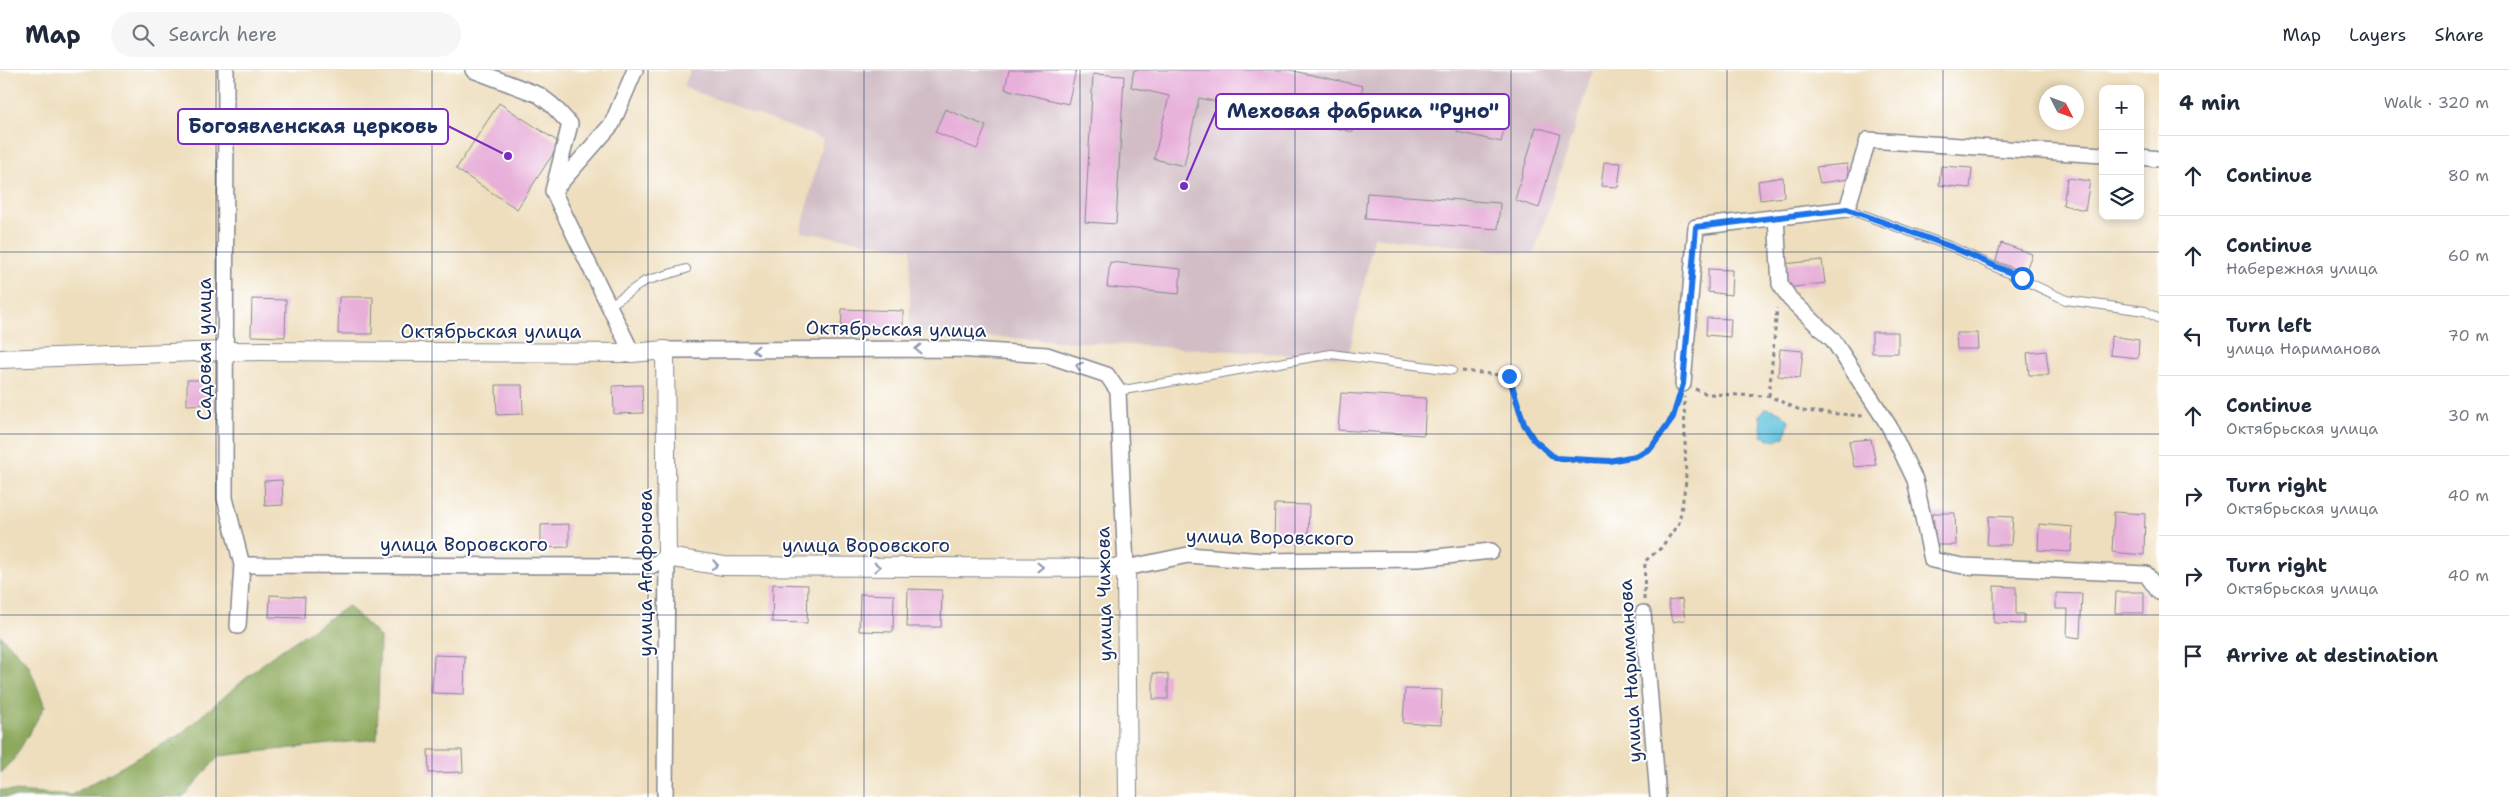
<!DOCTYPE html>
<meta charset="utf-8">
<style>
body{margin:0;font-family:"Shantell Sans",sans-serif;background:#f6f6f7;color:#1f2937}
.controls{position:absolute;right:15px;top:15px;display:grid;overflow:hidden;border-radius:10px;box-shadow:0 2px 8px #0003}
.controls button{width:45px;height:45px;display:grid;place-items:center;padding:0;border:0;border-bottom:1px solid #e0e1e3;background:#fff;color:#1f2937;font:25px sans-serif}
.compass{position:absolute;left:2039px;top:15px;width:45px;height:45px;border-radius:50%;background:#fff;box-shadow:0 2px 8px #0003;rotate:132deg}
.stop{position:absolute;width:15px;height:15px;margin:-11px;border:4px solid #1a73e8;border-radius:50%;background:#fff}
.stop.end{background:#1a73e8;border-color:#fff;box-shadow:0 1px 5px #0008}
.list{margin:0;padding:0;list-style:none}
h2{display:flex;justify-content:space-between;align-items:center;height:65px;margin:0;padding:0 20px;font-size:21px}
h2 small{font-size:16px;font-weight:400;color:#747a83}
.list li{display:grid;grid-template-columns:32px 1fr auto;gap:15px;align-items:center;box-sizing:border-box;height:80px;padding:0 20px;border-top:1px solid #e0e1e3}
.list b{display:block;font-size:19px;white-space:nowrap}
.list p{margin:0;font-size:16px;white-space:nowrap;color:#747a83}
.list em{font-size:16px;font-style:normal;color:#747a83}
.icon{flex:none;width:28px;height:28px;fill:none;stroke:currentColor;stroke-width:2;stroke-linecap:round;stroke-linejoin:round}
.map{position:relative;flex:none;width:2159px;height:727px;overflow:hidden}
header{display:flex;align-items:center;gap:30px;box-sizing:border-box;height:70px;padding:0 25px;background:#fff;border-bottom:1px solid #e0e1e3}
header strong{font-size:24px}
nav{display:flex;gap:28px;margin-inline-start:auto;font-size:18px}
.search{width:350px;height:45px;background:#f6f6f7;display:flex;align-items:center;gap:12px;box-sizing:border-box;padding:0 18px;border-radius:28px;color:#747a83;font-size:19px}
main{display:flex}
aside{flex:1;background:#fff}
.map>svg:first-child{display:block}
.industrial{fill:#d2bdc6}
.forest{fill:#8ca95c;stroke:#546c5d}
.water{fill:#5fc2dd;stroke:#3d789e}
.building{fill:#e7afd9}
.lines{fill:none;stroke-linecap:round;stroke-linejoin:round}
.service-casing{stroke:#84868e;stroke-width:10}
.minor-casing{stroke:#84868e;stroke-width:18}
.tertiary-casing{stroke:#84868e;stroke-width:20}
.path{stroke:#84868e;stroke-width:3;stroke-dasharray:4 4;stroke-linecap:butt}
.service{stroke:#fff;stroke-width:8}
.minor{stroke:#fff;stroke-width:15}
.tertiary{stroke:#fff;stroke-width:18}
.oneway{stroke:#8d97ae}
.route{stroke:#1a73e8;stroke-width:6}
.grid{fill:none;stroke:#1b2f5e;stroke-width:1;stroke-opacity:0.55}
.labels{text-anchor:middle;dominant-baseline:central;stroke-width:4;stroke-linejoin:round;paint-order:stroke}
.street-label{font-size:19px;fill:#1b2f5e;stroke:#fff}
.leader{fill:none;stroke:#7b2cbf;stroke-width:2}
.callout-dot{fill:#7b2cbf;stroke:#fff;stroke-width:2}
.callout{fill:#fff;stroke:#7b2cbf;stroke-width:2}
.callout-label{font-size:20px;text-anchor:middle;font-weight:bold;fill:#1b2f5e}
</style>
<header>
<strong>Map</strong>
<div class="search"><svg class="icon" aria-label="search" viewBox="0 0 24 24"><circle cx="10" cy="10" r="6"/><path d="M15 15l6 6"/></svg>Search here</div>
<nav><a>Map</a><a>Layers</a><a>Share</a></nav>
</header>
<main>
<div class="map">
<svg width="2159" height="727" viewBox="0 0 2159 727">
<rect width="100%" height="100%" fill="#fff"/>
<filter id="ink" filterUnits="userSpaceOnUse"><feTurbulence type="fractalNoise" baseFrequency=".02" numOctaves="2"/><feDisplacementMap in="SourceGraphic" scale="10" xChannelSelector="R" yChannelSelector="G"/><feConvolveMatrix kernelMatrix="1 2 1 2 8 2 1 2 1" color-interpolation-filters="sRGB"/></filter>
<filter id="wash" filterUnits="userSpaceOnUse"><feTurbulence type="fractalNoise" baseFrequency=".0096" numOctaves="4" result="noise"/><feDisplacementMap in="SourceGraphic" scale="20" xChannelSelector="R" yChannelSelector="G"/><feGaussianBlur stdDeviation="1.12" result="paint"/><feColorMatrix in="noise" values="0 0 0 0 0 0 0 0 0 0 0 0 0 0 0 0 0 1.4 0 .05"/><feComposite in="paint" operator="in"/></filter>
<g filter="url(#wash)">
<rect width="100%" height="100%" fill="#eedebd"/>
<path class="industrial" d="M691,0H1593L1534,184L1374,167L1348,288L909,262L911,179L801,162L823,69L683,17Z"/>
<path class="forest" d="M348,536L380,567L377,669L219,686L183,727H0V720L71,725L179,665L271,587Z
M0,565L28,594L45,636L14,689L0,703Z"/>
<path class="water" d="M1766,338L1780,342L1789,350L1785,367L1775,371L1762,366L1760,345Z"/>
<g id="blocks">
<path class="building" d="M1009,0H1076L1068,34L1005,19Z
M1134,0H1289L1363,16L1353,62L1199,28L1184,96L1154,89L1169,26L1131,17Z
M1093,4L1124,6L1116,154L1085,152Z
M499,33L560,73L517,139L456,99Z
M945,39L986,56L977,79L935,62Z
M1462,41L1506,52L1501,72L1457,62Z
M1536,57L1560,64L1539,138L1515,130Z
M1604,92L1621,93L1618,117L1601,116Z
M1847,94L1849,109L1820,113L1816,97Z
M1941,96L1972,98L1970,118L1939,115Z
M1783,107L1784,127L1760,130L1758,111Z
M2067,108L2090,111L2085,140L2063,135Z
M1367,123L1500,133L1498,159L1365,149Z
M2001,173L2032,184L2025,203L1996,191Z
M1822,190L1825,213L1787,218L1783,194Z
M1110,192L1181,199L1179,224L1107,217Z
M1708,199L1732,200L1731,225L1708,222Z
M339,227H373L372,264H338Z
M252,229L286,230L285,267L251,266Z
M842,239L903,241V262H841Z
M1707,248L1731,249L1730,267L1706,265Z
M1872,262H1898V283H1872Z
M1956,263H1977L1978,279H1957Z
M2111,266L2139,270L2138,288L2110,285Z
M1780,279L1803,281L1800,308L1778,306Z
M2046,281L2049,305H2029L2027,283Z
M187,310H211V334L187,335Z
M496,315H522L523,344L497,345Z
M642,315L643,343L614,344L613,316Z
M1341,323L1426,328L1424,365L1338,360Z
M1871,369L1876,395L1854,397L1849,371Z
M282,410L283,435L265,436L264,411Z
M1275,434L1309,435L1308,472L1274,471Z
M2114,442L2145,444L2144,485L2112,482Z
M1933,443H1955L1956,475H1936Z
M1989,446L2013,447L2011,475H1987Z
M569,454V477L541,478V455Z
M2039,454L2073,457L2071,482L2038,480Z
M773,514L808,515L807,553L772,552Z
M1994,516L2016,517V544H2024V554L1994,553Z
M908,519L942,520L941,557H907Z
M2116,522H2144V543H2115Z
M2056,523L2082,524L2080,568L2067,566L2068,539H2056Z
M860,524L894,525L893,562L859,561Z
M270,525L305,527L304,548L269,547Z
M1682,529L1685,550L1672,552L1668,531Z
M434,585L465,586L464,624L432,623Z
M1153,603L1168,604V629H1153Z
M1405,619L1442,620L1441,655L1403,653Z
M428,680H462L463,702L429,703Z"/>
</g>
</g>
<g filter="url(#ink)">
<use href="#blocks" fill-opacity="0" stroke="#84868e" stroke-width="1"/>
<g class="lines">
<g class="service-casing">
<path id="service" d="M1847,139L1952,177L2066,230L2145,241L2159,249
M609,236L645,211L686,199
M1118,321L1331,284L1452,300"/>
</g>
<g class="minor-casing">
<path id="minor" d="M226,0L225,428L242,495L238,556
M473,0L539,25L552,35L570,54L553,121L632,283
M2140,87L2159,89
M556,118L612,54L635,0
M1776,147L1780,214L1790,229L1833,270L1889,356L1915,410L1932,490L1963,496L2146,504L2159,522
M665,280L957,279L1047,285L1107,305L1118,321L1126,498L1188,485L1263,491L1419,489L1491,481
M1683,314L1696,157L1847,139L1868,70L2103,85
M242,495L651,496L667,487L665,727
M1643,543L1658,727"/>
</g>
<g class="tertiary-casing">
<path id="tertiary" d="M0,289L224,281L632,283L665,280L667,487L724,496L1126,498L1128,727"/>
</g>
<path class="path" d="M1462,301L1509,306C1515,327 1520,354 1534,370C1539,376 1548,385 1555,388C1574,396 1636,391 1652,376C1666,363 1673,345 1679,327
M1695,319L1707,324L1769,326L1802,341L1864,346
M1769,326L1777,238
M1644,530L1645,491L1661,478L1679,453L1686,411L1684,327"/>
<use href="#service" class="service"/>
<use href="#minor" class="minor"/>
<use href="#tertiary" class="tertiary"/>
</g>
<defs><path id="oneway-chevron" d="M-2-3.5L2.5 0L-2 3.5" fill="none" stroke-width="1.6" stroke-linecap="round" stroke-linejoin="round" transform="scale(1.25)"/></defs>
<g class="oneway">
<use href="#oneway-chevron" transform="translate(918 279) rotate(180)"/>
<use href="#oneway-chevron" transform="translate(756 280) rotate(180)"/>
<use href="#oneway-chevron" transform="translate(1079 296) rotate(-161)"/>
<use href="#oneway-chevron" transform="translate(715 495) rotate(9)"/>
<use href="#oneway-chevron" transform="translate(877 497)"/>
<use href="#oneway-chevron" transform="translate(1040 497)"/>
</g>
</g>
<g class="lines" filter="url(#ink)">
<path class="route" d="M1509,306L1524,354L1534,370L1555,388L1609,391L1636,386L1651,378L1673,347L1683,314L1696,157L1847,139L1952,177L2022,208"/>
</g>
<path class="grid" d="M216,0V727M432,0V727M648,0V727M864,0V727M1080,0V727M1295,0V727M1511,0V727M1727,0V727M1943,0V727M0,182H2159M0,364H2159M0,545H2159"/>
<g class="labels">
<g class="street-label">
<text transform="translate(896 259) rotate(1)">Октябрьская улица</text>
<text x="491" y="261">Октябрьская улица</text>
<text transform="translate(204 279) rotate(-90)">Садовая улица</text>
<text transform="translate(1270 467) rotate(1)">улица Воровского</text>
<text x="464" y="474">улица Воровского</text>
<text x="866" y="475">улица Воровского</text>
<text transform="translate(645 503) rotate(-90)">улица Агафонова</text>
<text transform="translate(1104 524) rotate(-91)">улица Чижова</text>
<text transform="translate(1630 601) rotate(-93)">улица Нариманова</text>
</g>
</g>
<path class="leader" d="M1184 116L1216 41M508 86L448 56"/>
<g class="callout-dot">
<circle cx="1184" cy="116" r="5"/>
<circle cx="508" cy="86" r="5"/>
</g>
<g class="callout">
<rect x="1216" y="24" width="293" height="35" rx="5"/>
<rect x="178" y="39" width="270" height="35" rx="5"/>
</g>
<g class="callout-label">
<text x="1363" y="48">Меховая фабрика "Руно"</text>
<text x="313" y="63">Богоявленская церковь</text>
</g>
</svg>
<div class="controls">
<button>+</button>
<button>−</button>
<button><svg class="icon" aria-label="layers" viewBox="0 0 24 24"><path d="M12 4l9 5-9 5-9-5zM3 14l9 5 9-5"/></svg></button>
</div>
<svg class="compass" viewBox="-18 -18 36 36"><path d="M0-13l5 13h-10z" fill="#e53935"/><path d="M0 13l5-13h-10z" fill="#747a83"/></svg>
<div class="stop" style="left:2022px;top:208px"></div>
<div class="stop end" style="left:1509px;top:306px"></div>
</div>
<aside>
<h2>4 min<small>Walk · 320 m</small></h2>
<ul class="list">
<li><svg class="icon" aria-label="ahead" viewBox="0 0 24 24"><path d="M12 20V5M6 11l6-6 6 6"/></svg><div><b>Continue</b></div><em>80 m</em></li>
<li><svg class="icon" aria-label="ahead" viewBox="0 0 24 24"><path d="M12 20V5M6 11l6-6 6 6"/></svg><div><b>Continue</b><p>Набережная улица</p></div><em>60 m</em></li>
<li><svg class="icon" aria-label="left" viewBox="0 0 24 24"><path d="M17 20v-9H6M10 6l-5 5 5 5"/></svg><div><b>Turn left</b><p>улица Нариманова</p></div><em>70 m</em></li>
<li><svg class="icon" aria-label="ahead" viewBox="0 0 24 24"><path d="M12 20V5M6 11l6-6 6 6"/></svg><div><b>Continue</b><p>Октябрьская улица</p></div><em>30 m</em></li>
<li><svg class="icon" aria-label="right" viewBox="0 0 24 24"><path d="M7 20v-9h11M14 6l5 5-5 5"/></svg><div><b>Turn right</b><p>Октябрьская улица</p></div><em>40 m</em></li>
<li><svg class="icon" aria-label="right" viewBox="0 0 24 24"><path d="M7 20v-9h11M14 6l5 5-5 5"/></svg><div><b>Turn right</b><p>Октябрьская улица</p></div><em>40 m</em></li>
<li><svg class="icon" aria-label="arrive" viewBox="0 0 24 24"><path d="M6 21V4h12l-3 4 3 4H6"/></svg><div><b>Arrive at destination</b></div></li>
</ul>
</aside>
</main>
